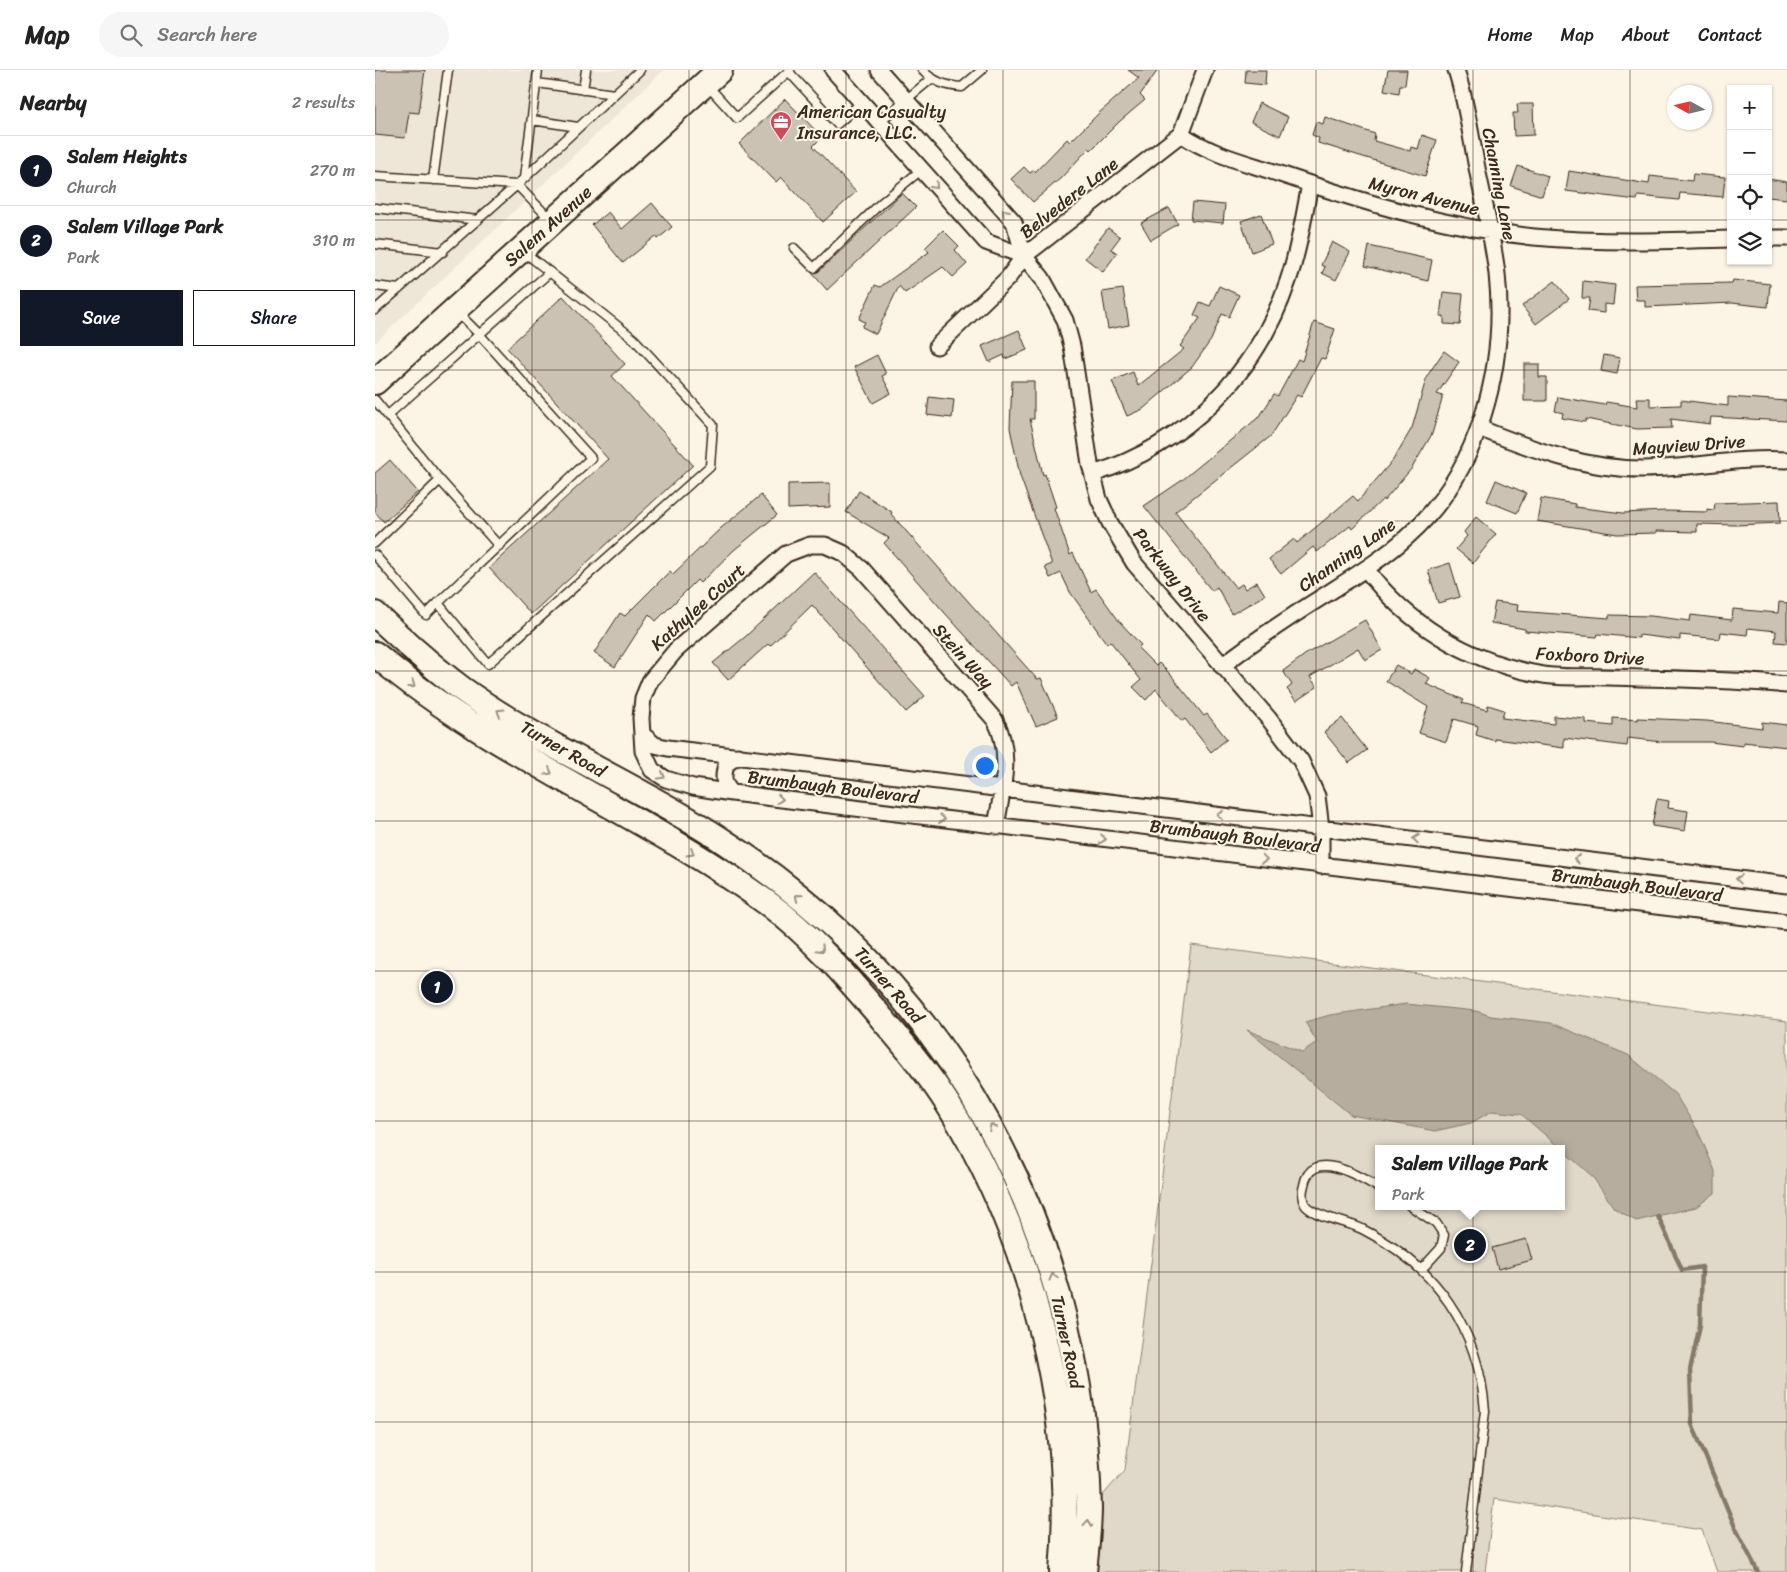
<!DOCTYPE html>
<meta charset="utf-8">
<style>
body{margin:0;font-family:Sriracha,sans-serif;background:#f6f6f6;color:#222}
.controls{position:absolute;right:15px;top:15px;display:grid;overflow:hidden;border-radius:0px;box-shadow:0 1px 4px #0004}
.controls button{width:45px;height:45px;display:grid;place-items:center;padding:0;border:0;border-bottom:1px solid #e0e0e0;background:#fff;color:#222;font:25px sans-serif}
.compass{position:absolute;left:1292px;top:15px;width:45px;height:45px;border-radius:50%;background:#fff;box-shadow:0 1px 4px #0004;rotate:278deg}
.you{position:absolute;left:609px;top:695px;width:18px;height:18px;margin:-12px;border:4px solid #fff;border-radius:50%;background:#1a73e8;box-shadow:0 0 0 8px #1a73e833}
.badge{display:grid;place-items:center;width:32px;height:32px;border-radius:50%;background:#111827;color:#fff;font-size:16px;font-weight:700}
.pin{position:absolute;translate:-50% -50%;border:2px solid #fff;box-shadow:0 1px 5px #0006}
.popup{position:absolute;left:1000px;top:1075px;width:190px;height:65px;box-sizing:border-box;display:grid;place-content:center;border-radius:0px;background:#fff;filter:drop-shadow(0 1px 4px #0005);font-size:16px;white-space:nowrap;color:#767676}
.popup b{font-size:19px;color:#222}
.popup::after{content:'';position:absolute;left:50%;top:100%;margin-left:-10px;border:10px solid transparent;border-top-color:#fff}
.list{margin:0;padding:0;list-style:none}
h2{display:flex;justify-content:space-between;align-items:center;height:65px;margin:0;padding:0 20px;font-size:21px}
h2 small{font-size:16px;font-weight:400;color:#767676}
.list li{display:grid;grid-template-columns:32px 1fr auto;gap:15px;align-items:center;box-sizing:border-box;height:70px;padding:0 20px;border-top:1px solid #e0e0e0}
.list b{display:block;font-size:19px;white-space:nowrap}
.list p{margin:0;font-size:16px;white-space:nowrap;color:#767676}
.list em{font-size:16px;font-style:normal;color:#767676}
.actions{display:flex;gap:10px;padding:15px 20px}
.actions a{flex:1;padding:11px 0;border:1px solid #111827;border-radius:0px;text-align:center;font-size:18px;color:#111827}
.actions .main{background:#111827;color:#fff}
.icon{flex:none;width:28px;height:28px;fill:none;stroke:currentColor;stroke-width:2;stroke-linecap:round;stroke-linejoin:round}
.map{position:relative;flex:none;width:1412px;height:1502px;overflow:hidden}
header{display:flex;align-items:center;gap:30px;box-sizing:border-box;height:70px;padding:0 25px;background:#fff;border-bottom:1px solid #e0e0e0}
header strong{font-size:24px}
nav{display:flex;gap:28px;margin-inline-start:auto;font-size:18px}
.search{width:350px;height:45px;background:#f6f6f6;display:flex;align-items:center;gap:12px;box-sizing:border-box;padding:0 18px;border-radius:28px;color:#767676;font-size:19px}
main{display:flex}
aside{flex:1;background:#fff}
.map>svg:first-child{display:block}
.built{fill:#eee6d6}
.green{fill:#e0d8c8;stroke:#8e8173;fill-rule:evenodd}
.water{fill:#b7ad9e;stroke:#85796b}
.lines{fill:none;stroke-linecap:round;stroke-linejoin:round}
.stream{stroke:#85796b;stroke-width:4.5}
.building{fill:#ccc2b3;stroke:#3b2a1e}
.lane-casing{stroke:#3b2a1e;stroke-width:11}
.street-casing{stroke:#3b2a1e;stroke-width:19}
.primary-casing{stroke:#3b2a1e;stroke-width:28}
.lane{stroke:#fcf5e5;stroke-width:8}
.street{stroke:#fcf5e5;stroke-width:15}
.primary{stroke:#fcf5e5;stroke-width:24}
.oneway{stroke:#9c9082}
.grid{fill:none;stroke:#3b2a1e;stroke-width:1;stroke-opacity:0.55}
.labels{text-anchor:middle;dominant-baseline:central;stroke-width:4;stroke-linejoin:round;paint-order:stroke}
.poi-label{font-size:18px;fill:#3b2a1e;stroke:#fcf5e5;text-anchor:start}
.street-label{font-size:18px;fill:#3b2a1e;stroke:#fcf5e5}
</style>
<header>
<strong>Map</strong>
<div class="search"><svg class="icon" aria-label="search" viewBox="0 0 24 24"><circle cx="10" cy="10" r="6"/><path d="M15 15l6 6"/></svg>Search here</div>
<nav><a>Home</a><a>Map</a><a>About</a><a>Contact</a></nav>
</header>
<main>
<aside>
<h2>Nearby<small>2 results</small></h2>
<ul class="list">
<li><span class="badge">1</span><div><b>Salem Heights</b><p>Church</p></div><em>270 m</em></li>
<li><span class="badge">2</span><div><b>Salem Village Park</b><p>Park</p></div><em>310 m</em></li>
</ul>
<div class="actions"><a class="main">Save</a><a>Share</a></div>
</aside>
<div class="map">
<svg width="1412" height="1502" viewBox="0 0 1412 1502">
<rect width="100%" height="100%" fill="#fcf5e5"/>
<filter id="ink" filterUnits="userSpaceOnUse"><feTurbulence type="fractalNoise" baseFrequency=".02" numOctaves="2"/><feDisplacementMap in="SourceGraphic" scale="10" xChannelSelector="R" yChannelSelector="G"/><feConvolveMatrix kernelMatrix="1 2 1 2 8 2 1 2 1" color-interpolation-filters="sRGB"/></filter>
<g filter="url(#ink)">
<path class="built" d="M0,0H289L0,273Z"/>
<path class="green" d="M816,875L1412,951V1502H1342L1327,1460L1119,1429L1110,1502H709L714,1441L750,1400ZM1004,1079H1186V1136H1004Z"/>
<path class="water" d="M1031,934L1101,941L1116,946L1176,953L1253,985L1300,1024L1323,1061L1340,1101V1123L1321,1137L1261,1151L1239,1138L1217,1106L1146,1044L1117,1041L1096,1053L1060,1061L976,1045L872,960L927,982L942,972L930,952L955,945Z"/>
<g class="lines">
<path class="stream" d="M1283,1146L1307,1200L1327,1197L1325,1255L1315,1300L1317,1354L1360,1457L1383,1502"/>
</g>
<path class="building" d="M0,0H50L44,43L34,42L30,68L0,65Z
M753,0H783L765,25L770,30L745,51L716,80L714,78L686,108L658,132L636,109L649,97L655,103L659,100L660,102L692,69L695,72L724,43L764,8Z
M871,0H891L890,15L870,13Z
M1013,0H1032L1030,15H1025L1024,23L1009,20Z
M410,29L447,67L438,76L481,122L448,152L406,107L401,112L364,74Z
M884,33L913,47L905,66L876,52Z
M1142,34H1158L1159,65L1139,66L1138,43H1143Z
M950,47L1000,64L999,71L1035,81L1036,77L1043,79L1047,65L1062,70L1050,106L943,73L944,68L937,65L941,52L948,54Z
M1143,96L1173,106L1167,126L1136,116Z
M1194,101L1274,114L1275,106L1317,111L1318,104L1350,107L1348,127L1305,123L1304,130L1263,126L1262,130L1191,121Z
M1393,109L1412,112V129L1393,127Z
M527,123L541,137L452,220L437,203L443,202Z
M818,132L850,135L848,153L816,150Z
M277,133L297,157L283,169L281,166L248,193L217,155L233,142L247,159Z
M794,138L803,154L776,170L766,153Z
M886,144L897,174L877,182L866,151Z
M733,158L745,167L736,179L742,183L728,202L710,188Z
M568,160L584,176L580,180L592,194L578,207L568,197L530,223L524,216L501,264L487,257L490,252L484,249L500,215L505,217L554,182L550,178Z
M957,172L975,182L961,210L947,203L950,197L946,195Z
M994,176L1057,190L1053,211L990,196Z
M1358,210L1395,214L1393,237L1357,233L1270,237V230H1261L1260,215L1357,213Z
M1180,211L1194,229L1161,254L1147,236Z
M1208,211L1240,215L1238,235L1229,234V243L1213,241L1215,228H1207Z
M844,216L864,225L854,247L847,244L836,270L817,297L768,339L752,346L737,311L758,302L763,316L809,279L805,276L825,248L819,245L825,232L835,236Z
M748,219L754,255L733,259L727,222Z
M1068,222L1088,224L1085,255L1069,254V246H1065Z
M188,226L250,294L237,306L318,395L156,544L114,498L233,389L132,278Z
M939,252L960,259L950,289L946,288L926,327L922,325L896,366L800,442L861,518L867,514L870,519L882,512L890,525L857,544L842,517L837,521L769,436L806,411L885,346L899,324L903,326L923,289L927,291Z
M644,260L652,280L630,289L629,285L614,292L607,276Z
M1069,281L1084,292L1062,324L1068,326L1057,364L1037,398L1009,431L1008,429L977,459L975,456L942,482L938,477L906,504L894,489L919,469L922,473L978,426L983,431L1018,390L1037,358L1052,306Z
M502,285L511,304L507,306L516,323L498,333L479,297Z
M1229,285L1245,288L1242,304L1226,301Z
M1149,294H1164V307H1172V331H1149Z
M637,311H659V349H655L668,405L670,404L681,437L679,438L695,485L698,483L716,522L721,519L744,551L766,575L763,578L781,596L784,593L796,605L829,646L832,644L852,669L836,682L810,649L807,651L781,619L771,630L758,617L766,610L735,571L732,574L695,522L686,503L675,508L670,497L677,494L645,406L635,358Z
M554,327L579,330L577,348L552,345Z
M1183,327L1230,335L1231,332L1262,337L1261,328H1275V336L1306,335V330L1353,336V327L1412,331V351L1336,347L1335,354L1296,349L1297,358L1262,359L1211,349L1210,352L1187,348L1188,343L1180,341Z
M15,390L43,422L9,452L0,442V403Z
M1121,410L1151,423L1142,443L1112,431Z
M455,413V437L413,439V414Z
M484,421L517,442L516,444L662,609L666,608L683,647L661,656L641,612L636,616L569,542L509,473L514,468L471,442Z
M386,425L402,445L359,480L325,513L322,510L281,551L274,544L240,597L219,583L245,543L250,546L295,501L298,504L346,458Z
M1166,428L1200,434V437L1248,443L1290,441L1332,442V439L1339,440L1340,433L1404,431L1405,453L1361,455L1322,454V462L1281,461V463L1242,464L1162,451Z
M1101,447L1121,464L1098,493L1081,479L1092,466L1089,462Z
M1075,493L1085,527L1063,533L1053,500Z
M439,502L550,626L531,642L437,535L395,576L393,574L353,610L338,593L370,567Z
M1120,532L1143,535L1142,541L1234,548V545L1276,546L1315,551L1316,545L1357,550L1358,539L1403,543L1404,532L1412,533V573L1400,572L1401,561L1373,558L1372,565L1346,562L1345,569L1305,565V570L1264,565V568L1223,564L1222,567L1150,561V559L1116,553Z
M990,550L1007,580L990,590L983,578L935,607L942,617L921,631L912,619L917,615L908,601L931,584Z
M1021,595L1036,604L1039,599L1055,608L1051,614L1089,630L1087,633L1112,640L1113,635L1129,640L1127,648L1179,654V646L1211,649V653L1238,656V648L1263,650V648L1332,651L1387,658V652L1412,655V677L1368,672V676L1335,672H1287L1253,668L1252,676L1189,668V678L1120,669V671L1101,665L1103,656L1079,649L1071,672L1044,663L1053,637L1011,611Z
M967,648L992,680L974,693L949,662Z
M1282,729L1294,731L1293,738L1313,741L1310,761L1277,756Z
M1151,1169L1157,1190L1123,1199L1117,1178Z"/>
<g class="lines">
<g class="lane-casing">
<path id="lane" d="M547,0C559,12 571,16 587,17L607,0
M413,1L462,54L486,33
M162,13L239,24
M332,15L362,48L415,0
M208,20L211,0
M157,50L203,57
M504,52L556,9
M0,106L142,115
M149,108L163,0
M58,110L73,0
M0,138L103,150
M176,150L142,115L265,0
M0,174L68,182
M419,178L439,198L506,133L546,100
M0,216L24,219
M0,240L142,115
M0,330L65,410L0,473
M13,345L175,202
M65,410L124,476
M0,485L51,545L63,533L113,594L335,396L338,355L259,269L148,181
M63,533L216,388L104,264L81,241
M1004,1118C984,1106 936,1077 929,1115C927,1122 926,1130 931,1136C941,1147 973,1152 987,1159C1061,1196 1104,1258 1110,1341L1091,1502
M1035,1136L1061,1153L1069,1165L1066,1178L1046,1200"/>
</g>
<g class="street-casing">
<path id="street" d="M458,0L611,172L649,186
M504,0L639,152L649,186L667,208L690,250L697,276L715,394L724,429L735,453L759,493L894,649L926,691L942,726L946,758V796
M806,64C842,88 875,93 914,107C994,134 1075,158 1159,167C1225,173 1290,171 1356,169
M1393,168H1412
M562,276L633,208L649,186L806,64L830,0
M1104,358C1156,379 1213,400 1270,399C1318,398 1364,387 1412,390
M718,404C811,375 882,304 913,211C924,179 929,146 935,114
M991,499C1031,553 1092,590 1158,603C1182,609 1209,606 1233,607C1293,609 1353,609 1412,615
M847,596C880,570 915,547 950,525C978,507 1008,489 1033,466C1104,403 1132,296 1122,204C1118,170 1110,137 1103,103C1096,69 1092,33 1081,0
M268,665L280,675L293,678L1412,815
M357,723C347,713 348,707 351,694L363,686
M621,756C627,720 638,683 620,650L487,499L468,483L450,475H435L411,484L301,580L275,611L268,628L266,648L268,681L277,700L291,709L318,717L357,723L1412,852"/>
</g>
<g class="primary-casing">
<path id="primary" d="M0,312L345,0
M0,544C28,570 56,596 87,619C167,676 260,714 342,767C578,918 707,1159 714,1438C714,1459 711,1481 709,1502
M0,584C119,686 269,742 395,835C434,864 467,902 499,939C525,970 553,1002 574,1036C657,1170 701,1345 687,1502"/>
</g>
<use href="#lane" class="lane"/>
<use href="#street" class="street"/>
<use href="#primary" class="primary"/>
</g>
<defs><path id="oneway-chevron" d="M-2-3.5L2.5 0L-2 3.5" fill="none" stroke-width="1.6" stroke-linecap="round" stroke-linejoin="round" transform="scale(1.25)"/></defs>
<g class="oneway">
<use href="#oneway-chevron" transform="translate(560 116) rotate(48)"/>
<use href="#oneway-chevron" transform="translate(630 142) rotate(-132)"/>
<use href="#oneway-chevron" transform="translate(37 615) rotate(37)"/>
<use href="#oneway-chevron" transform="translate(125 642) rotate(-148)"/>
<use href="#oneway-chevron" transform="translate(174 702) rotate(30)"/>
<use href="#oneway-chevron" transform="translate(287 706) rotate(29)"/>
<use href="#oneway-chevron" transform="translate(405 729) rotate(7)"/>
<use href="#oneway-chevron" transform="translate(845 745) rotate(-173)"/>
<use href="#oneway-chevron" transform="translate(567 749) rotate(7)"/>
<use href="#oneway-chevron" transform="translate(728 769) rotate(7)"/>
<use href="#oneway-chevron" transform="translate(1041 769) rotate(-173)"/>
<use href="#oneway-chevron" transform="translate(316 783) rotate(31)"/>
<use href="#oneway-chevron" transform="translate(889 789) rotate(7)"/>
<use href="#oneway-chevron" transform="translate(1202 789) rotate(-173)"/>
<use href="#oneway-chevron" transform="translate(1364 809) rotate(-173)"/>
<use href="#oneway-chevron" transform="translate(423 827) rotate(-141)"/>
<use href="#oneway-chevron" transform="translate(446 879) rotate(46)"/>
<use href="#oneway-chevron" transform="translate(617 1057) rotate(-117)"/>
<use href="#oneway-chevron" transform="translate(678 1207) rotate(-105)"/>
<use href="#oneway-chevron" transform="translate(713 1453) rotate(-85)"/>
</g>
</g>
<path class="grid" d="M157,0V1502M314,0V1502M471,0V1502M628,0V1502M784,0V1502M941,0V1502M1098,0V1502M1255,0V1502M0,150H1356M1393,150H1412M0,300H1412M0,451H1412M0,601H1412M0,751H1412M0,901H1412M0,1051H1412M0,1202H1412M0,1352H1412"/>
<defs>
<g id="office-pin" transform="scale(1.125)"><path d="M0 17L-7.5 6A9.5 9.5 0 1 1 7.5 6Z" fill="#d1495b" stroke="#fcf5e5"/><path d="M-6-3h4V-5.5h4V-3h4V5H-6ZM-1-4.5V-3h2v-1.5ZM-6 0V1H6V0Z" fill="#fff"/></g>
</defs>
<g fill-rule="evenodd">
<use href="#office-pin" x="406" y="52"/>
</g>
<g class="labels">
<g class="poi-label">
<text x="422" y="42">American Casualty<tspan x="422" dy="21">Insurance, LLC.</tspan></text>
</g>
<g class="street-label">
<text transform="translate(1124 114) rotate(79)">Channing Lane</text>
<text transform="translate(1049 126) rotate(14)">Myron Avenue</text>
<text transform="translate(694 128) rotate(-38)">Belvedere Lane</text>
<text transform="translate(173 156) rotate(-42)">Salem Avenue</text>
<text transform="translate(1314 375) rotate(-4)">Mayview Drive</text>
<text transform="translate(972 485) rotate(-35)">Channing Lane</text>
<text transform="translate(797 505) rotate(52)">Parkway Drive</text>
<text transform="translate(323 537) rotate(-42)">Kathylee Court</text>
<text transform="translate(588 586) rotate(48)">Stein Way</text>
<text transform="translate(1215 586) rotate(3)">Foxboro Drive</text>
<text transform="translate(188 679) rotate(30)">Turner Road</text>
<text transform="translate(458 717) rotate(7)">Brumbaugh Boulevard</text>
<text transform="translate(860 766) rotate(7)">Brumbaugh Boulevard</text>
<text transform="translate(1262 815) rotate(7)">Brumbaugh Boulevard</text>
<text transform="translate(514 915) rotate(49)">Turner Road</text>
<text transform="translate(692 1272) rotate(78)">Turner Road</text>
</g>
</g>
</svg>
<div class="controls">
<button>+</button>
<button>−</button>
<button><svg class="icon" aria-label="locate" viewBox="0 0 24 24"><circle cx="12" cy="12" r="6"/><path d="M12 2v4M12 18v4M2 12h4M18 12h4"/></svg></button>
<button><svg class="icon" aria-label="layers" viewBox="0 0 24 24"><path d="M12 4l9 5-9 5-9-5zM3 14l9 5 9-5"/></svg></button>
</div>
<svg class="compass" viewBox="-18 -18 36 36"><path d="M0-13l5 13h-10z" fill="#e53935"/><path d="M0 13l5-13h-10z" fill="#767676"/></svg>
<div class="you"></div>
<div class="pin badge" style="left:62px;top:917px">1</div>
<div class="pin badge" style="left:1095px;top:1175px">2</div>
<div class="popup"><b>Salem Village Park</b>Park</div>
</div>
</main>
